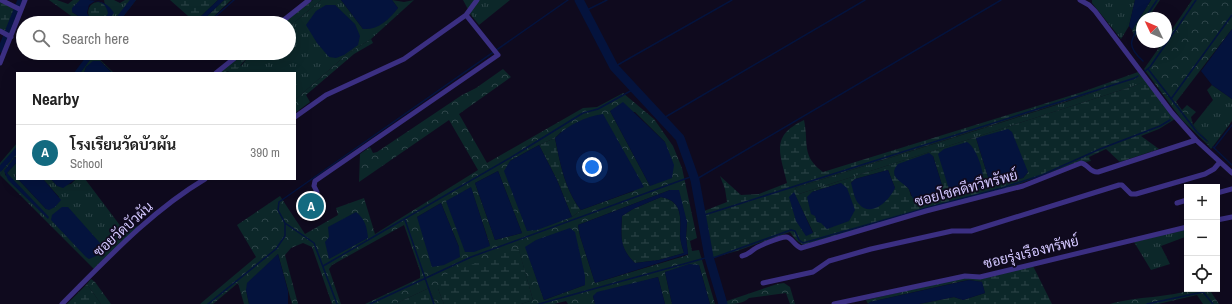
<!DOCTYPE html>
<meta charset="utf-8">
<style>
body{margin:0;font-family:"Archivo Narrow",Sarabun,sans-serif;background:#f6f6f6;color:#222}
.controls{position:absolute;right:12px;bottom:12px;display:grid;overflow:hidden;border-radius:0px;box-shadow:0 4px 16px #0002}
.controls button{width:36px;height:36px;display:grid;place-items:center;padding:0;border:0;border-bottom:1px solid #e0e0e0;background:#fff;color:#222;font:20px sans-serif}
.compass{position:absolute;left:1136px;top:12px;width:36px;height:36px;border-radius:50%;background:#fff;box-shadow:0 4px 16px #0002;rotate:314deg}
.you{position:absolute;left:592px;top:167px;width:14px;height:14px;margin:-10px;border:3px solid #fff;border-radius:50%;background:#1a73e8;box-shadow:0 0 0 6px #1a73e833}
.badge{display:grid;place-items:center;width:26px;height:26px;border-radius:50%;background:#136a80;color:#fff;font-size:13px;font-weight:700}
.pin{position:absolute;translate:-50% -50%;border:2px solid #fff;box-shadow:0 1px 4px #0006}
.list{margin:0;padding:0;list-style:none}
h2{display:flex;justify-content:space-between;align-items:center;height:52px;margin:0;padding:0 16px;font-size:17px}
h2 small{font-size:13px;font-weight:400;color:#767676}
.list li{display:grid;grid-template-columns:26px 1fr auto;gap:12px;align-items:center;box-sizing:border-box;height:56px;padding:0 16px;border-top:1px solid #e0e0e0}
.list b{display:block;font-size:15px;white-space:nowrap}
.list p{margin:0;font-size:13px;white-space:nowrap;color:#767676}
.list em{font-size:13px;font-style:normal;color:#767676}
.icon{flex:none;width:22px;height:22px;fill:none;stroke:currentColor;stroke-width:2;stroke-linecap:round;stroke-linejoin:round}
.map{position:relative;flex:none;width:1232px;height:304px;overflow:hidden}
.search{position:absolute;background:#fff;box-shadow:0 4px 16px #0002;left:16px;top:16px;width:280px;height:44px;display:flex;align-items:center;gap:10px;box-sizing:border-box;padding:0 14px;border-radius:22px;color:#767676;font-size:15px}
.panel{position:absolute;background:#fff;box-shadow:0 4px 16px #0002;left:16px;top:72px;width:280px;height:108px;border-radius:0px}
.map>svg:first-child{display:block}
.grass{fill:url(#grass-tufts);fill-rule:evenodd}
.forest{fill:url(#forest-crowns);fill-rule:evenodd}
.wetland{fill:url(#wetland-marsh);fill-rule:evenodd}
.water{fill:#04133d;fill-rule:evenodd}
.lines{fill:none;stroke-linecap:round;stroke-linejoin:round}
.stream{stroke:#04133d;stroke-width:1.5}
.canal{stroke:#04133d;stroke-width:5}
.river{stroke:#04133d;stroke-width:9}
.minor{stroke:#3b2f82;stroke-width:5}
.labels{text-anchor:middle;dominant-baseline:central;stroke-width:3.5;stroke-linejoin:round;paint-order:stroke}
.street-label{font-size:14px;fill:#d3c7ff;stroke:#0f0a1e}
</style>
<div class="map">
<svg width="1232" height="304" viewBox="0 0 1232 304">
<defs>
<pattern id="grass-tufts" width="24" height="20" patternUnits="userSpaceOnUse"><rect width="24" height="20" fill="#0c2729"/><path d="M3 7l-1-3M5 7V3M7 7l1-3M15 17l-1-3M17 17v-4M19 17l1-3" fill="none" stroke="#2e4549"/></pattern>
<pattern id="forest-crowns" width="20" height="18" patternUnits="userSpaceOnUse"><rect width="20" height="18" fill="#0c2729"/><path d="M2 6a3 3 0 1 1 6 0M12 15a3 3 0 1 1 6 0" fill="none" stroke="#2e4549"/></pattern>
<pattern id="wetland-marsh" width="20" height="14" patternUnits="userSpaceOnUse"><rect width="20" height="14" fill="#0c2729"/><path d="M1 5h8M5 5V1M11 12h8M15 12V8" fill="none" stroke="#2e4549"/></pattern>
</defs>
<rect width="100%" height="100%" fill="#0f0a1e"/>
<path class="grass" d="M49,0H57L68,4L73,0H80L72,12L89,23H81Z
M104,0H114L120,3L125,0H136L118,23H106L108,21Z
M321,0H341L363,29L398,8L392,0L404,2L414,0L371,39L347,54L295,100V73H225L242,65L250,54L252,56L256,53H289V27ZM335,5L342,13L306,25Z
M463,0H510L479,25L471,15Z
M1092,0H1135L1129,26L1121,39L1092,3Z
M94,54L114,73H110L111,71L100,61L86,67L84,73H80Z
M1141,76L1145,79V81L1134,86L799,194L795,188L1069,101Z
M1212,85L1232,99V121L1211,149L1207,144L1209,142L1193,125L1213,100L1207,90Z
M17,154V158L15,157L5,171V175L10,178L7,173L17,162V172L15,176L46,209L59,197L43,179H51L57,186L71,184L76,179H85L125,232L139,225L94,269L0,175Z
M1187,229V239L1185,237L1161,246L1170,264L1151,270L1134,242Z"/>
<path class="forest" d="M1151,0H1160L1148,18H1142V27L1135,37L1132,30Z
M1192,0H1232V29L1176,102L1182,110L1187,105L1196,112L1191,117L1193,125L1209,142L1207,144L1182,120L1144,69L1163,42H1166V38Z
M371,39L373,43L354,54L306,95L310,102L295,113V100L347,54Z
M503,69L511,77L459,114L487,163L583,108L597,107L623,93L654,119L673,146L682,168L697,238L690,241L692,251L699,250L715,304H710L699,265L665,272L672,304H665L658,277L593,296L595,304H568L566,301L554,304H521L533,300L519,251L438,289L444,304H436L429,288L395,304H365L420,278V271L404,225L332,265L329,269L341,304H332L312,247L303,243L291,248L285,255L298,304H292L278,254L246,290L249,304H244L238,283L213,304H200L256,257L237,225L280,196L305,234L338,215L336,208L364,198L375,234L478,170L449,120L359,182L360,154L370,147L373,153L377,152L462,95L476,88ZM610,111L635,112L665,142L650,186ZM561,132L634,191L581,210L572,217L510,161L539,145L555,138ZM498,171L522,233L495,240L475,183ZM471,188L490,245L464,191ZM670,190L687,222L686,237L688,255L595,283L580,236L578,225ZM441,203L459,247L417,217ZM526,247L585,285L544,300Z
M17,143V154L0,175V163Z
M967,277L981,279L982,282L969,280L963,281L870,302L868,304L866,300Z
M91,279L95,282L111,304H101L87,284Z
M784,283L790,287L795,304H790L786,293L749,298C743,304 734,304 725,304L724,302L777,284Z
M1193,289H1209L1219,304H1203L1197,295L1158,304H1110C1137,296 1170,298 1193,289Z"/>
<path class="wetland" d="M170,0H218L198,19L199,22L203,20L224,0H231L207,23H196Z
M313,0H321L289,27V23H283Z
M88 12a10 10 0 1 1 20 0a10 10 0 1 1-20 0Z
M0,2L18,11L10,33L0,29Z
M245,53H256L252,56L249,55L235,72L228,71L225,73H219Z
M1138,72L1141,76L1136,79L795,188L799,194L1134,86L1144,81L1145,79L1175,119L1159,129L1141,136L1159,149L1120,162L1106,149L1089,157L1091,161L1073,164L1005,189L803,245L796,240L790,232L737,251L711,258L704,211L727,202L725,189L720,176L741,195L759,194L787,183C780,153 770,136 804,120C809,144 801,156 823,172L1082,92ZM976,138L1028,172L1023,178L993,184L989,180ZM933,156L942,185L911,196L909,189L904,184ZM888,170L895,188L851,183L855,179ZM841,183L817,222L812,192ZM794,193L813,232L806,235Z
M555,138C560,163 565,190 581,210L572,217L557,180L539,145Z
M661,197C682,201 681,216 680,234C680,240 682,247 684,253L659,260L635,263C619,248 621,237 622,216L633,209Z
M512,249L519,250L533,300L521,304H444L438,289L440,277Z
M1033,266L1052,304H919L954,297L963,300L985,293L981,279Z
M87,284L101,304H67Z
M429,288L436,304H395Z"/>
<path class="water" d="M80,0C96,0 106,0 114,13L106,23H89L72,12V8ZM95,1C103,2 106,5 108,13L104,21C95,23 92,22 87,13L89,5Z
M218,0H224L203,20L199,22L198,19Z
M341,0H392L398,8C389,20 378,30 363,29Z
M1135,0H1151L1132,30L1129,26Z
M326,5H335L355,24L360,36L358,45L344,55L336,58L329,57L317,43L306,25L316,11Z
M1232,29V99L1212,85L1201,71Z
M93,61H100L111,72L84,73L86,67Z
M623,102L665,142L674,165L672,178L650,186L610,111Z
M603,114L644,187L581,210C565,190 560,163 555,138C569,124 585,117 603,114Z
M1008,129L1012,132L1028,172L1023,178L993,184L989,180L976,138Z
M967,142C977,148 984,172 984,184C975,193 956,200 948,186L938,154L944,149Z
M539,145L557,180L572,217L537,230L527,231L504,171L510,161Z
M929,153L933,156L942,185C941,188 939,193 936,196C932,200 921,204 916,201C911,198 911,192 908,188C902,181 887,177 898,164Z
M15,157L17,162L7,173L49,217L48,219L8,180L4,171Z
M888,170L895,188C889,201 871,218 859,204C854,199 853,189 851,183L855,179Z
M498,171L522,233L495,240L475,183Z
M18,179H43L61,200L55,207L49,210L46,209Z
M51,179H76L63,188L57,186Z
M841,183L847,188L855,210L849,221L827,229L821,223L817,222L815,216L811,214L807,197L812,192Z
M471,187L490,246L474,252H465L446,201Z
M670,190H679L687,222L686,237L688,254L595,283L580,236L578,225ZM661,197C682,201 681,216 680,234C680,240 682,247 684,253L659,260L635,263C619,248 621,236 622,216L633,209Z
M794,192L813,233L806,236L796,221L789,197Z
M441,203L459,247L460,257L444,265L432,267L417,217Z
M62,207H68L100,243L103,249L96,256L89,259L86,257L51,220L52,215Z
M356,212C365,219 367,227 368,238L329,259L325,242L329,237L328,227Z
M570,228L575,232L585,276V285L544,300L525,247L536,240Z
M278,254L288,291V304H249L246,290L247,283Z
M689,264L699,265L710,304H672L665,272Z
M658,277L665,304H595L593,296L597,292Z
M969,280L982,282L985,293L963,300L954,297L919,304H868L870,302Z"/>
<g class="lines">
<path class="stream" d="M585,11L607,0
M1145,18L1157,0
M1142,22C1131,39 1125,45 1143,61
M208,23L234,0
M614,67L732,0
M1148,69L1197,132L1207,141
M1145,71L1150,67L1196,0
M1171,99L1232,15
M662,119L865,0
M1213,147L1232,165
M1214,148L1232,125
M695,180L1001,0
M701,216L1135,78L1138,76
M405,220L434,304
M710,259L791,230L795,231L799,240L803,243L930,207L1002,188L1042,175L1100,149L1160,126L1170,120
M323,266L510,158L583,113L598,109L634,89
M208,304L276,249L285,236V223
M337,304L314,243L285,223L278,210L279,202L568,0
M370,304L471,257L693,176
M539,304L709,257
M1147,304L1203,292L1213,304"/>
<path class="canal" d="M115,23L133,0
M0,50L20,0
M77,73L92,53
M0,169L17,150"/>
<path class="river" d="M579,0L614,67L680,138L695,180L709,257L723,304"/>
<path class="minor" d="M1,0L21,10
M1080,0L1089,5L1095,11L1172,113L1196,140L1232,173
M280,23L309,0
M0,31L11,37
M0,63L25,0
M216,73L241,53
M295,117L326,95L404,59L466,15L477,0
M1217,193L1232,189
M311,198L317,192L314,186L315,181L498,55L466,15
M1177,203L1187,200
M1217,220L1232,217
M742,256C747,255 749,253 753,250C758,246 780,237 786,237C792,237 794,246 801,248L926,211L1023,186L1081,163C1088,164 1090,173 1098,172L1196,140
M763,283L813,272L829,261L871,249L952,231H971L1119,185H1122L1131,194H1136L1205,174L1214,169L1220,162
M62,304C106,260 151,211 205,179
M834,304L965,276L980,277L1187,227"/>
</g>
<g class="labels">
<g class="street-label">
<text transform="translate(966 188) rotate(-15)">ซอยโชคดีทวีทรัพย์</text>
<text transform="translate(123 229) rotate(-42)">ซอยวัดบัวผัน</text>
<text transform="translate(1031 252) rotate(-14)">ซอยรุ่งเรืองทรัพย์</text>
</g>
</g>
</svg>
<div class="controls">
<button>+</button>
<button>−</button>
<button><svg class="icon" aria-label="locate" viewBox="0 0 24 24"><circle cx="12" cy="12" r="6"/><path d="M12 2v4M12 18v4M2 12h4M18 12h4"/></svg></button>
</div>
<svg class="compass" viewBox="-18 -18 36 36"><path d="M0-13l5 13h-10z" fill="#e53935"/><path d="M0 13l5-13h-10z" fill="#767676"/></svg>
<div class="you"></div>
<div class="pin badge" style="left:311px;top:206px">A</div>
<div class="search"><svg class="icon" aria-label="search" viewBox="0 0 24 24"><circle cx="10" cy="10" r="6"/><path d="M15 15l6 6"/></svg>Search here</div>
<section class="panel">
<h2>Nearby<small></small></h2>
<ul class="list">
<li><span class="badge">A</span><div><b>โรงเรียนวัดบัวผัน</b><p>School</p></div><em>390 m</em></li>
</ul>
</section>
</div>
